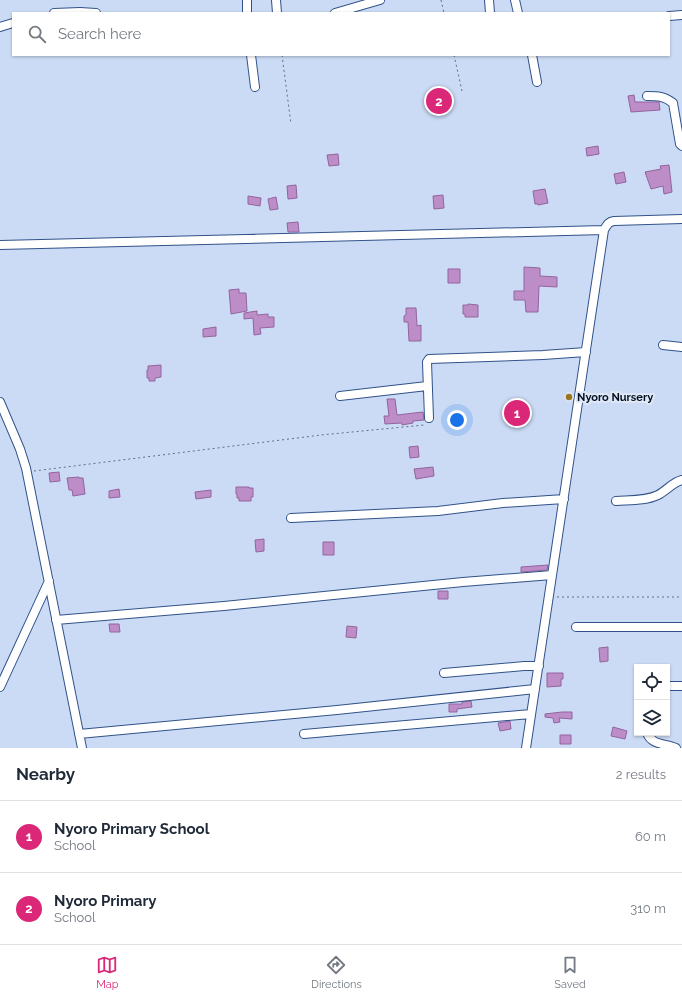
<!DOCTYPE html>
<style>
body{margin:0;font-family:Raleway,sans-serif;background:#f6f6f7;color:#1f2937}
.controls{position:absolute;right:12px;bottom:12px;display:grid;overflow:hidden;border-radius:0px;box-shadow:0 1px 3px #0004}
.controls button{width:36px;height:36px;display:grid;place-items:center;padding:0;border:0;border-bottom:1px solid #e0e1e3;background:#fff;color:#1f2937;font:20px sans-serif}
.you{position:absolute;left:457px;top:420px;width:14px;height:14px;margin:-10px;border:3px solid #fff;border-radius:50%;background:#1a73e8;box-shadow:0 0 0 6px #1a73e833}
.badge{display:grid;place-items:center;width:26px;height:26px;border-radius:50%;background:#db2777;color:#fff;font-size:13px;font-weight:700}
.pin{position:absolute;translate:-50% -50%;border:2px solid #fff;box-shadow:0 1px 4px #0006}
.list{margin:0;padding:0;list-style:none}
h2{display:flex;justify-content:space-between;align-items:center;height:52px;margin:0;padding:0 16px;font-size:17px}
h2 small{font-size:13px;font-weight:400;color:#747a83}
.list li{display:grid;grid-template-columns:26px 1fr auto;gap:12px;align-items:center;box-sizing:border-box;height:72px;padding:0 16px;border-top:1px solid #e0e1e3}
.list b{display:block;font-size:15px;white-space:nowrap}
.list p{margin:0;font-size:13px;white-space:nowrap;color:#747a83}
.list em{font-size:13px;font-style:normal;color:#747a83}
.icon{flex:none;width:22px;height:22px;fill:none;stroke:currentColor;stroke-width:2;stroke-linecap:round;stroke-linejoin:round}
.map{position:relative;flex:none;width:682px;height:748px;overflow:hidden}
.search{position:absolute;background:#fff;box-shadow:0 1px 3px #0004;left:12px;right:12px;top:12px;height:44px;display:flex;align-items:center;gap:10px;box-sizing:border-box;padding:0 14px;border-radius:0px;color:#747a83;font-size:15px}
.sheet{height:196px;background:#fff}
nav{display:flex;justify-content:space-around;align-items:center;box-sizing:border-box;height:56px;border-top:1px solid #e0e1e3;background:#fff;font-size:11px;color:#747a83}
nav a{display:grid;justify-items:center;gap:2px}
nav .on{color:#db2777}
.map>svg:first-child{display:block}
.building{fill:#bd8dc8;stroke:#92649d}
.lines{fill:none;stroke-linecap:round;stroke-linejoin:round}
.minor-casing{stroke:#315289;stroke-width:10}
.path{stroke:#606d85;stroke-width:1;stroke-dasharray:2 3;stroke-linecap:butt}
.minor{stroke:#fff;stroke-width:8}
.poi-dot{fill:#9d7422;stroke:#e0e8f5;stroke-width:1.5}
.labels{text-anchor:middle;dominant-baseline:central;stroke-width:4;stroke-linejoin:round;paint-order:stroke}
.poi-label{font-size:11px;font-weight:bold;fill:#041026;stroke:#e0e8f5;text-anchor:start}
</style>
<div class="map">
<svg width="682" height="748" viewBox="0 0 682 748">
<rect width="100%" height="100%" fill="#cbdbf5"/>
<path class="building" d="M634,95L635,102H659L660,110L631,112L628,96Z
M598,146L599,154L587,156L586,148Z
M338,154L339,165L329,166L327,155Z
M669,165L672,192L664,194L663,186L651,189L645,172L661,169L660,166Z
M624,172L626,182L616,184L614,174Z
M296,185L297,198L288,199L287,186Z
M545,189L548,203L538,205V204H535L533,191Z
M443,195L444,208L434,209L433,196Z
M248,196L261,198L260,206L248,204Z
M276,197L278,209L270,210L268,199Z
M298,222L299,232H288L287,223Z
M524,267L540,268V276L557,277V287L539,286L538,312H526L525,300H514V291H524Z
M448,269H460V283H448Z
M239,289V293H246L247,311L231,314L229,290Z
M468,304L478,305V317H465V314H463V305H468Z
M406,308H416L417,326L421,325V341H409L408,322H404V316L406,315Z
M257,311V315L268,314V317H274V327L260,328L261,334L254,335L253,318L244,319V313Z
M216,327V336L203,337V329Z
M161,365V377L155,378V381H149V378H147V370H148V366Z
M387,399H395L397,415L423,412L424,420L413,421V423L402,425V423L385,424L384,416H389Z
M418,446L419,457L410,458L409,447Z
M433,467L434,476L416,479L414,469Z
M59,472L60,481L50,482L49,473Z
M79,477V478H83L85,494L73,496L72,490H69L67,478Z
M236,487H249V488H253V497H251V501H239V498H237V494H236Z
M119,489L120,497L109,498V491Z
M211,490V497L196,499L195,492Z
M264,539V551L256,552L255,540Z
M323,542H334V555H323Z
M548,565L547,570L521,572V567Z
M438,591H448V599H438Z
M109,624H119L120,632H110Z
M347,626L357,627L356,638L346,637Z
M608,647V661L600,662L599,648Z
M547,673H563V679H561V686L547,687Z
M471,701L472,707L457,709V712H449V704H462V702Z
M562,712H572V719L559,718L560,722L554,723L553,718L545,717V714Z
M510,721L511,729L500,731L498,723Z
M613,727L627,731L625,739L611,736Z
M560,735H571V744H560Z"/>
<g class="lines">
<g class="minor-casing">
<path id="minor" d="M247,0V13
M276,0L277,13
M489,0L490,13
M515,0L518,13
M54,13L80,12L96,13
M335,13L380,0
M669,16L682,15
M0,27L13,23
M251,55L255,87
M532,55L537,82
M647,96C658,96 664,96 673,103L680,144L682,146
M0,245L604,230
M663,345L682,347
M340,396L427,386
M0,402L20,449L26,468L82,748
M429,418L427,362L429,359L543,355L586,352
M616,501C629,500 646,501 658,495C666,491 673,482 682,480
M291,518L438,511L503,503L564,499
M56,620L224,606L463,582L552,575
M576,627H682
M444,673L524,666H539
M667,686H682
M0,687L49,581
M647,733C652,746 666,743 676,748
M79,734L337,710L535,689
M304,734L531,714
M526,748L604,230C607,225 608,222 614,221L682,219"/>
</g>
<path class="path" d="M441,0L444,13
M282,55L291,124
M454,55L462,91
M34,471L321,435L424,425
M557,597H682"/>
<use href="#minor" class="minor"/>
</g>
<circle class="poi-dot" cx="569" cy="397" r="4"/>
<g class="labels">
<g class="poi-label">
<text x="577" y="397">Nyoro Nursery</text>
</g>
</g>
</svg>
<div class="controls">
<button><svg class="icon" aria-label="locate" viewBox="0 0 24 24"><circle cx="12" cy="12" r="6"/><path d="M12 2v4M12 18v4M2 12h4M18 12h4"/></svg></button>
<button><svg class="icon" aria-label="layers" viewBox="0 0 24 24"><path d="M12 4l9 5-9 5-9-5zM3 14l9 5 9-5"/></svg></button>
</div>
<div class="you"></div>
<div class="pin badge" style="left:517px;top:413px">1</div>
<div class="pin badge" style="left:439px;top:101px">2</div>
<div class="search"><svg class="icon" aria-label="search" viewBox="0 0 24 24"><circle cx="10" cy="10" r="6"/><path d="M15 15l6 6"/></svg>Search here</div>
</div>
<section class="sheet">
<h2>Nearby<small>2 results</small></h2>
<ul class="list">
<li><span class="badge">1</span><div><b>Nyoro Primary School</b><p>School</p></div><em>60 m</em></li>
<li><span class="badge">2</span><div><b>Nyoro Primary</b><p>School</p></div><em>310 m</em></li>
</ul>
</section>
<nav>
<a class="on"><svg class="icon" aria-label="map" viewBox="0 0 24 24"><path d="M3 6l6-2 6 2 6-2v14l-6 2-6-2-6 2zM9 4v14M15 6v14"/></svg>Map</a>
<a><svg class="icon" aria-label="directions" viewBox="0 0 24 24"><path d="M12 3l9 9-9 9-9-9zM9 14v-3h6M13 9l2 2-2 2"/></svg>Directions</a>
<a><svg class="icon" aria-label="saved" viewBox="0 0 24 24"><path d="M7 4h10v16l-5-4-5 4z"/></svg>Saved</a>
</nav>
